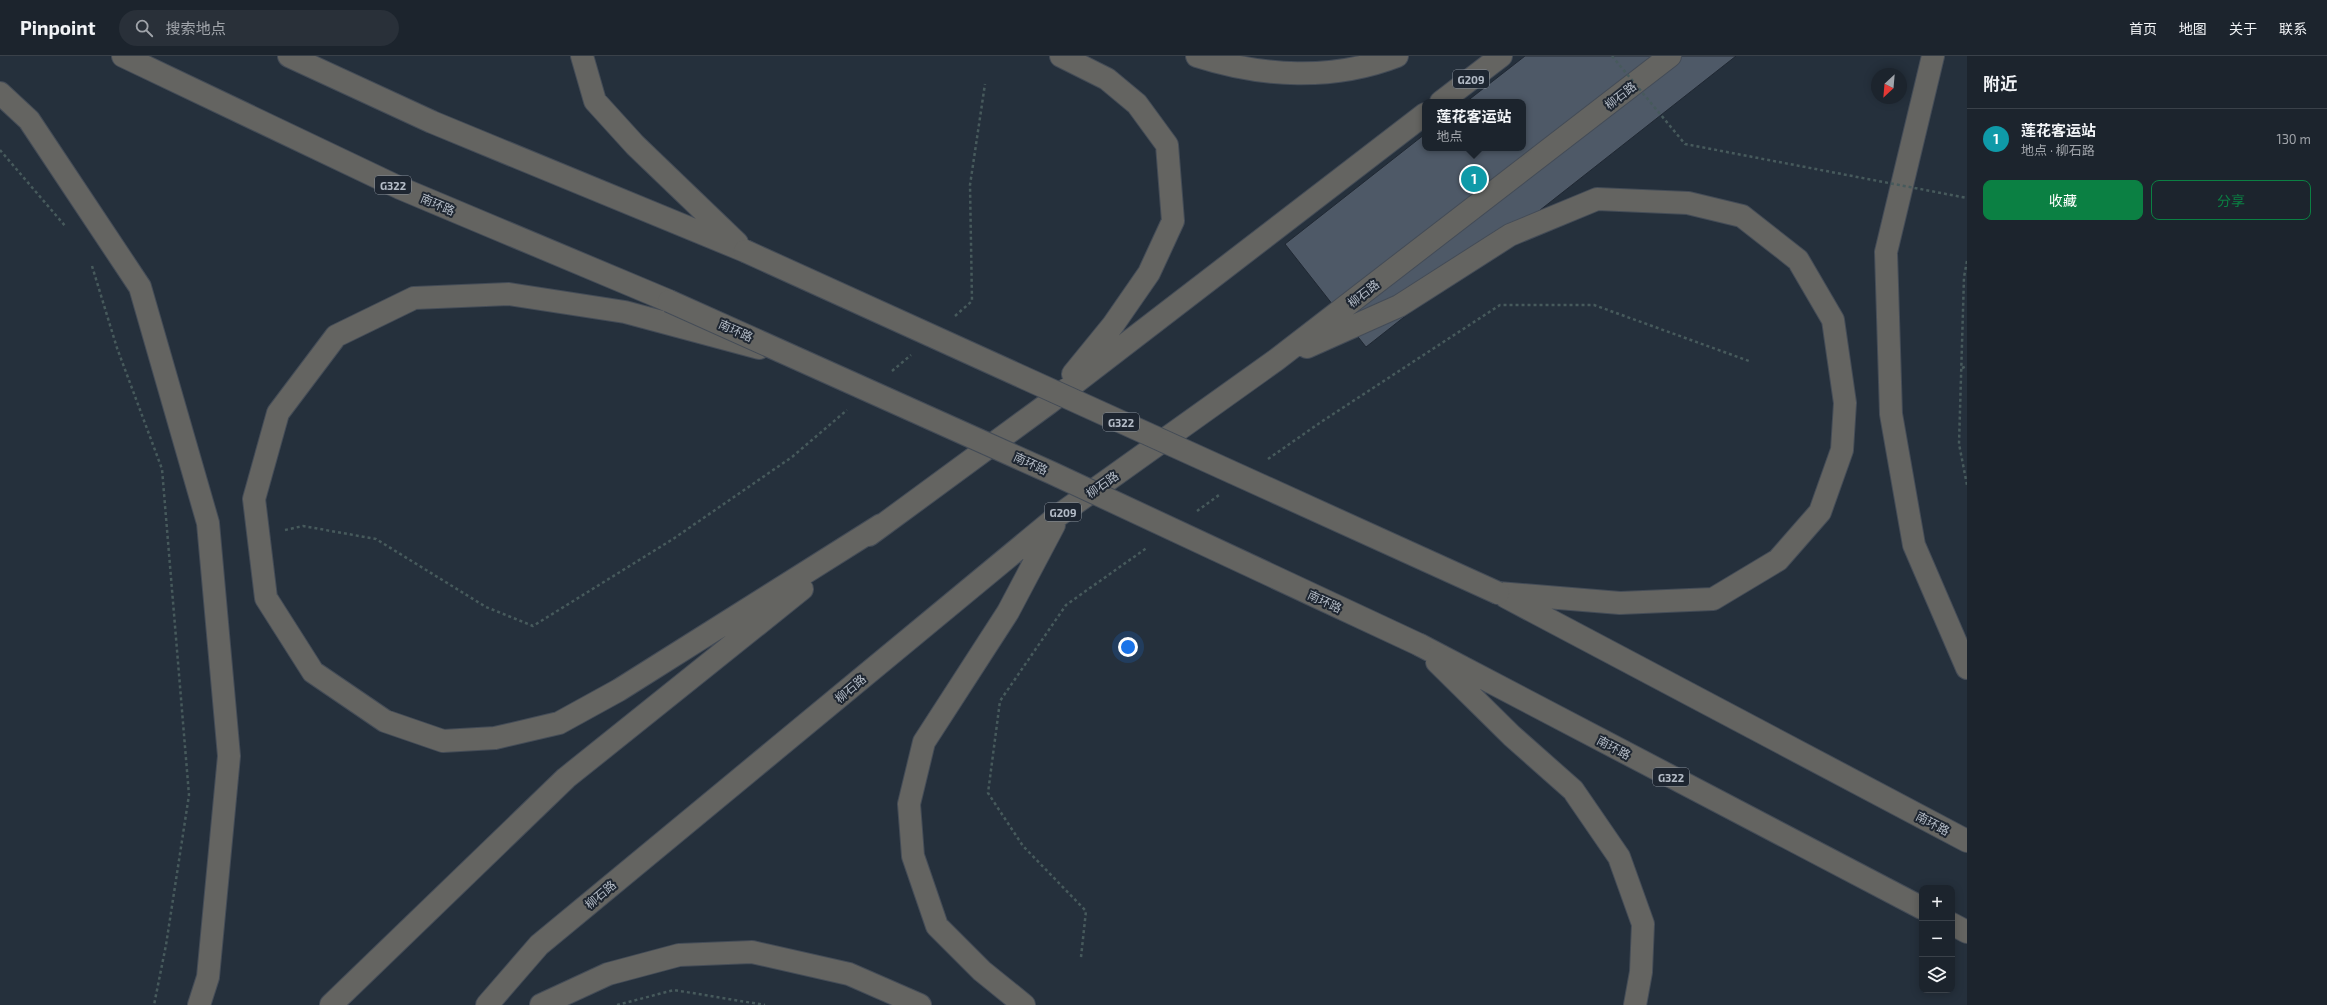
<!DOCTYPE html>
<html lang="zh">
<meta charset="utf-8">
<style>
body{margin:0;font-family:"Exo 2","Noto Sans SC",sans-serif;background:#293039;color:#f1f3f6}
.controls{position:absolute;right:12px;bottom:12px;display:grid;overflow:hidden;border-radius:8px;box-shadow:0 2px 10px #0003}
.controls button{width:36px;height:36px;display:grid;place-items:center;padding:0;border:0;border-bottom:1px solid #3a4149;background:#1c242d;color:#f1f3f6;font:20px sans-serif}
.compass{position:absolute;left:1871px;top:12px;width:36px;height:36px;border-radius:50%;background:#1c242d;box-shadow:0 2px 10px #0003;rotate:206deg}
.you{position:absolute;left:1128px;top:591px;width:14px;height:14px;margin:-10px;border:3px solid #fff;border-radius:50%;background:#1a73e8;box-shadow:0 0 0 6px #1a73e833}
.badge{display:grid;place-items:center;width:26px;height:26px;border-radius:50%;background:#0b8043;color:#fff;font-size:13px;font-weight:700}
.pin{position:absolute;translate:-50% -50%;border:2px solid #fff;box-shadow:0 1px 4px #0006}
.popup{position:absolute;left:1422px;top:43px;width:104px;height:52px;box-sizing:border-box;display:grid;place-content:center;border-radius:8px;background:#1c242d;filter:drop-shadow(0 1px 3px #0005);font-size:13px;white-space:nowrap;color:#a0a4aa}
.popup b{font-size:15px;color:#f1f3f6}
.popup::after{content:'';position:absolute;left:50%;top:100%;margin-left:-8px;border:8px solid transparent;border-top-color:#1c242d}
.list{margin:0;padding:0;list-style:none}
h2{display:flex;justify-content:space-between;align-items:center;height:52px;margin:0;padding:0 16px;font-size:17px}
h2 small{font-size:13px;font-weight:400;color:#a0a4aa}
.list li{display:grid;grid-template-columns:26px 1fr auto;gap:12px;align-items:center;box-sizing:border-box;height:60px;padding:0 16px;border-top:1px solid #3a4149}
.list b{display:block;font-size:15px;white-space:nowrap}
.list p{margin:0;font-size:13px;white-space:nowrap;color:#a0a4aa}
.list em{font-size:13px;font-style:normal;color:#a0a4aa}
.actions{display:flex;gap:8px;padding:12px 16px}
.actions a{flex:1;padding:9px 0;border:1px solid #0b8043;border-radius:8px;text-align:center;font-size:14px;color:#0b8043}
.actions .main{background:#0b8043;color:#fff}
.icon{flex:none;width:22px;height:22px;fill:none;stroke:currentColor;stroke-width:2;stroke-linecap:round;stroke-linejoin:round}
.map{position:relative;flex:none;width:1967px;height:949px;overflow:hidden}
header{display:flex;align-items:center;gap:24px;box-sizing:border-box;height:56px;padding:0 20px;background:#1c242d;border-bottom:1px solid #3a4149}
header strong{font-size:19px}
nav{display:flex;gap:22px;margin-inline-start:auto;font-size:14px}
.search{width:280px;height:36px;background:#293039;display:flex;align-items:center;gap:10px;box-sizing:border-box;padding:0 14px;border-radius:22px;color:#a0a4aa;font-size:15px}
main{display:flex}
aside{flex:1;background:#1c242d}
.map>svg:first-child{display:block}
.building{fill:#4e5967;stroke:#202833}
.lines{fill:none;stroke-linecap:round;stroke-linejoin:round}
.trunk-casing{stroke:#444c57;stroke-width:24}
.path{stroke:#475a5c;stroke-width:2.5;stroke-dasharray:3 3;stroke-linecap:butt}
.trunk{stroke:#646461;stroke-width:22}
.trunk-bridge-casing{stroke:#444c57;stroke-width:24;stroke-linecap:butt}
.path-bridge{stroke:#475a5c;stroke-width:2.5;stroke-dasharray:3 3;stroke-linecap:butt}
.trunk-bridge{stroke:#646461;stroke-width:22}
.labels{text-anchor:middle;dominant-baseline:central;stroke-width:4;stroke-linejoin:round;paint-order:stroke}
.shield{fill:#1e2631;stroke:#878f9a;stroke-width:1}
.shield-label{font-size:11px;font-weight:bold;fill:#b4bcc7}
.street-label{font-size:12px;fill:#b4bcc7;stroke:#1e2631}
</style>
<header>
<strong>Pinpoint</strong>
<div class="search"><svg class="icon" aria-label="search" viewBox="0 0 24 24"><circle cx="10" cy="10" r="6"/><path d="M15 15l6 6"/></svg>搜索地点</div>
<nav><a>首页</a><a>地图</a><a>关于</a><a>联系</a></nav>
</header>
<main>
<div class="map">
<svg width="1967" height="949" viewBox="0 0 1967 949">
<rect width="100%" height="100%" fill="#25303c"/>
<path class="building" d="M1525,0H1736L1366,291L1285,188L1425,78V92H1523V46H1466Z"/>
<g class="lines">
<g class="trunk-casing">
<path id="trunk" d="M123,0L400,132L669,245
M289,0L432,66L745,195
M582,0L595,45L635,89L737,187
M1061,0L1107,23L1137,48L1167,89L1173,165L1149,217L1113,269L1073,318
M1197,0C1262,21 1333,25 1397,0
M1933,0L1886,196L1891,358L1914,489L1967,612
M0,37L29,64L140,231L208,467L229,700L208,921L199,949
M1441,46L1501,0
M1307,291L1399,250L1510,179L1597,143L1688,147L1742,160L1798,204L1833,264L1845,347L1842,394L1820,456L1778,504L1713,543L1620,547L1498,537
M759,292L625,256L509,238L414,242L336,280L278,357L254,443L266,542L313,616L385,665L443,685L495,682L559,667L619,634L881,469
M869,479L1049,347L1425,58
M1506,541L1967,785
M1420,589L1922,852
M1437,606L1512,680L1573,734L1619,801L1643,868L1641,916L1635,949
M1952,868L1967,876
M331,949L566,722L802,533
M487,949L539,889L1059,459L1276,304L1670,0
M541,949L608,918L679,899L752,896L849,918L920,949
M1024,949L982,915L937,870L913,800L909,748L924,686L1008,556L1054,469"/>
</g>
<path class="path" d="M0,94L66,171
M1967,205L1964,221L1959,388L1967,429
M92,210L117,292L162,413L189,739L166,889L154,949
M955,260L972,245L970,129L985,28
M1962,312L1967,310
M892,315L911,299
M1268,403L1321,366L1500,249H1594L1749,305
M1197,455L1219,439
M285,474L303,470L376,483L486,551L533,570L673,483L792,401L847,354
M1081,901L1086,855L1023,790L988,737L1000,645L1066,549L1148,491
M617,949L674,934L765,949"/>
<use href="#trunk" class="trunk"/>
<g class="trunk-bridge-casing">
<path id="trunk-bridge" d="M745,195L1498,537
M669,245L1052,417L1420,589"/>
</g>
<path class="path-bridge" d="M1612,0L1685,88L1967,142"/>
<use href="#trunk-bridge" class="trunk-bridge"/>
</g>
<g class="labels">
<g class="shield">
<rect x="1453" y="14" width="36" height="18" rx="3"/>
<rect x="375" y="120" width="36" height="18" rx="3"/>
<rect x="1103" y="357" width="36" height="18" rx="3"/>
<rect x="1045" y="447" width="36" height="18" rx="3"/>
<rect x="1653" y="712" width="36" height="18" rx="3"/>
</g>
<g class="shield-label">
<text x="1471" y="23">G209</text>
<text x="393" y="129">G322</text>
<text x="1121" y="366">G322</text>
<text x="1063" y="456">G209</text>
<text x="1671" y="721">G322</text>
</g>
<g class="street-label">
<text transform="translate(1620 39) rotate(-38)">柳石路</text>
<text transform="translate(438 148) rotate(23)">南环路</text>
<text transform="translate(1363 237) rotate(-38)">柳石路</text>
<text transform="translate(736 274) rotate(24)">南环路</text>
<text transform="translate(1031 407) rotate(25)">南环路</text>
<text transform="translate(1102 428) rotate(-35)">柳石路</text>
<text transform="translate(1325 545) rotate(25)">南环路</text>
<text transform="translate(850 632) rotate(-40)">柳石路</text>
<text transform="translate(1614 691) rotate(28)">南环路</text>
<text transform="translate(1933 767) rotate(28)">南环路</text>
<text transform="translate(600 838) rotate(-40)">柳石路</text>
</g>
</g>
</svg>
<div class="controls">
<button>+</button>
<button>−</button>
<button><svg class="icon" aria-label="layers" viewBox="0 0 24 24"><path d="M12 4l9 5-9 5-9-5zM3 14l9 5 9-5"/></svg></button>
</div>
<svg class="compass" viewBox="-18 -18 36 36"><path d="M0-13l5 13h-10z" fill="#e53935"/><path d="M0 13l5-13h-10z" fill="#a0a4aa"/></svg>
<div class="you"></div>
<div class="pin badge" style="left:1474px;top:123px;background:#0f9aa8">1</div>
<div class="popup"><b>莲花客运站</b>地点</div>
</div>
<aside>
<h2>附近<small></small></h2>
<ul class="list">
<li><span class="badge" style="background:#0f9aa8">1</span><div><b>莲花客运站</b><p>地点 · 柳石路</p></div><em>130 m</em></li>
</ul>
<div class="actions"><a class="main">收藏</a><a>分享</a></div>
</aside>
</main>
